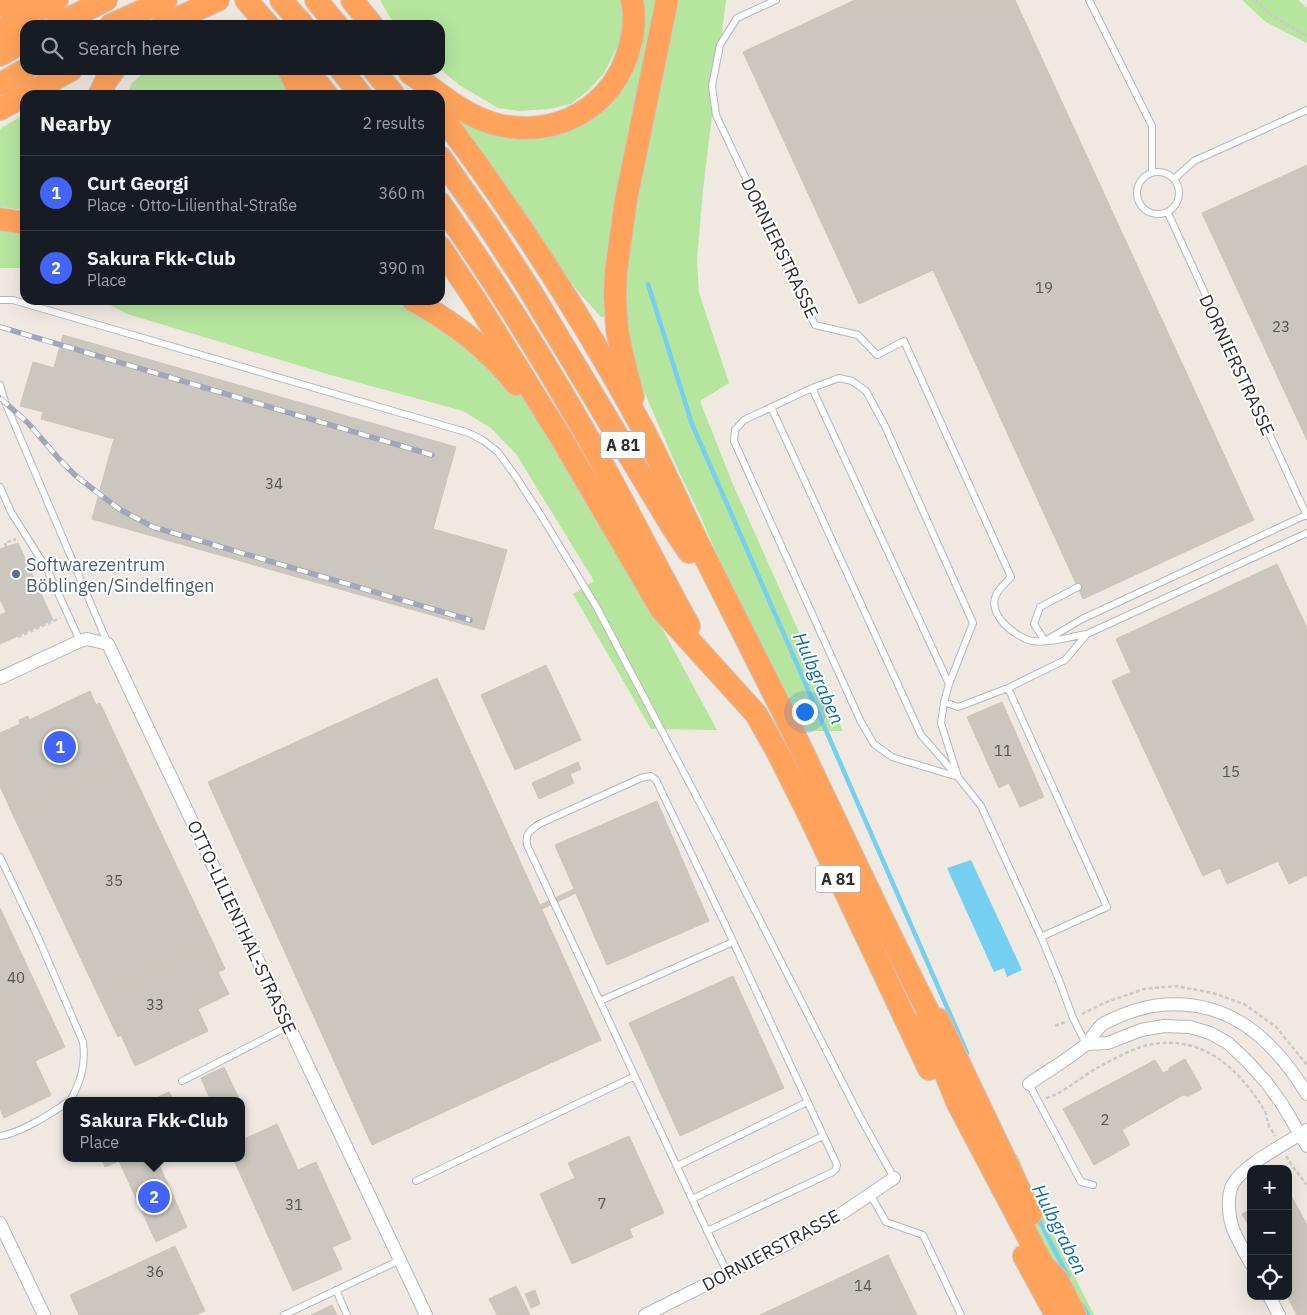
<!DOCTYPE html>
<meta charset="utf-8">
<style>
body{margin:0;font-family:"IBM Plex Sans",sans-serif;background:#20242c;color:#f1f3f6}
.controls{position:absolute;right:15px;bottom:15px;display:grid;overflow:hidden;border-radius:10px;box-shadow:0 5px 20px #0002}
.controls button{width:45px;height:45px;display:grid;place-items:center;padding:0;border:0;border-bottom:1px solid #363941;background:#171b24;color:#f1f3f6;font:25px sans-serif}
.you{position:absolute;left:804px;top:711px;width:18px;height:18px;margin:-12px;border:4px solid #fff;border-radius:50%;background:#1a73e8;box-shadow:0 0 0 8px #1a73e833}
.badge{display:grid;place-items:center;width:32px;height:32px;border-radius:50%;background:#4264fb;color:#fff;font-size:16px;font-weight:700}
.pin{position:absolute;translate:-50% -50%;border:2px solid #fff;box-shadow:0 1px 5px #0006}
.popup{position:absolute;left:63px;top:1097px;width:182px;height:65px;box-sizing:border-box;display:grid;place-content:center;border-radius:10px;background:#171b24;filter:drop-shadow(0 1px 4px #0005);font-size:16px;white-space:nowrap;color:#9ea1a6}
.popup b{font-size:19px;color:#f1f3f6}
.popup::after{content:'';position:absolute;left:50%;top:100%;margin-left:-10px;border:10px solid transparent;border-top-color:#171b24}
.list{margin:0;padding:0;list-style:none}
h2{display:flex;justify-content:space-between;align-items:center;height:65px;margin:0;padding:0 20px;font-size:21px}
h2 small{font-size:16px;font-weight:400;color:#9ea1a6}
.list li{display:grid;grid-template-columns:32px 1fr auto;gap:15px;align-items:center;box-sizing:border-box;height:75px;padding:0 20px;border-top:1px solid #363941}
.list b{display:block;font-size:19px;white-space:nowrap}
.list p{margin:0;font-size:16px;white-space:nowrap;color:#9ea1a6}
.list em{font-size:16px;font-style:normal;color:#9ea1a6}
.icon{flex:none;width:28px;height:28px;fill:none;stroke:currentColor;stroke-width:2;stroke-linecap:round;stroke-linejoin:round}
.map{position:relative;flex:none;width:1307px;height:1315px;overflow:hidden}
.search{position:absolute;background:#171b24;box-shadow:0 5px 20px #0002;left:20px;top:20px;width:425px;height:55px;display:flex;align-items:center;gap:12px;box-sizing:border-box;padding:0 18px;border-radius:15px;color:#9ea1a6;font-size:19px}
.panel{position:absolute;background:#171b24;box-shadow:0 5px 20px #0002;left:20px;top:90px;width:425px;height:215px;border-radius:15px}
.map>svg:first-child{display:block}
.green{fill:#b6e59e}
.water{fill:#75cff0}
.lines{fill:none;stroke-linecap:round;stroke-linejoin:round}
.stream{stroke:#75cff0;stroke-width:4.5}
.building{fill:#cbc7bf;stroke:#cbc5ba}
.lane-casing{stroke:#b4b7c1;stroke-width:8}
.street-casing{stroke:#b4b7c1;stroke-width:14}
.highway-casing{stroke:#c9c9c9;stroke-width:24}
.path{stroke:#c9c9c9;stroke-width:2.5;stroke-dasharray:4 2.5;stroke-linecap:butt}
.lane{stroke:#fff;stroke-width:6}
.street{stroke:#fff;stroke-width:12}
.highway{stroke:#ffa35c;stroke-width:22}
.rail-casing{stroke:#a3a6b8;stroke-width:5.5}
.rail{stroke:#fff;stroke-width:4;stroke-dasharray:11;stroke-linecap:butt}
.service-dot{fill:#5c6f8a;stroke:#fff;stroke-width:2}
.labels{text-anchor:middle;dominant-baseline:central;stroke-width:4;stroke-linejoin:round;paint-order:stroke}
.number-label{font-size:15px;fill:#555452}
.shield{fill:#fff;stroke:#6d6d6d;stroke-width:1}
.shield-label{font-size:16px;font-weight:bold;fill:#2e2e2e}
.street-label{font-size:18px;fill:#2e2e2e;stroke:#fff}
.service-label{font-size:18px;fill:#4e5e75;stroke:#fff;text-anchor:start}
.water-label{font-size:19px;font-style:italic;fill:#0d6fa3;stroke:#fff}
</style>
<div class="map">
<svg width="1307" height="1315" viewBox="0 0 1307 1315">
<rect width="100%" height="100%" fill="#efe9e1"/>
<path class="green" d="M380,0H621L625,19L624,33L616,50L604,73L589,90L571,104L549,109L520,111L498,108L459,85L440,69V25H396L391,19Z
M642,0H661L607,313L602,318L581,295L565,275L452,110L535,138L633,71L640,49L643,35Z
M676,0H726L703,190L697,259L699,293L729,383L700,401L732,482L843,731H792L700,515L679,472L643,389L630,343L626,314V287L628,252L634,212Z
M1242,0H1298L1307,8V43L1266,22Z
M147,70H279L291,95H126L132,83Z
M25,114V210L0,207V129Z
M0,228L25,231V268H0Z
M101,300H395L419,311L439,324L518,393L530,406L650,606L717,730L651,729L573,594L594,581L516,454L491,428L463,411L327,374L127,314Z
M1006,1146L1018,1156L1035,1199L1094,1315H1080L998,1162Z"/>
<path class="water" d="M971,860L1022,970L1007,977L1004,968L994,972L947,868Z"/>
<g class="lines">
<path class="stream" d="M648,284L692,424L967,1053
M1037,1216L1068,1276
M1082,1305L1088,1315"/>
</g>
<path class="building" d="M855,0H1015L1254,520L1083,599L933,270L859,304L743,52Z
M1307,165V440L1202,213Z
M63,335L456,447L433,529L507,550L484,630L92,519L114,439L41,419L43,412L20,406L33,362L54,368Z
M18,543L53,620L0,644V615L6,612L0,599V549Z
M1277,564L1307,628V875L1289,884L1278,861L1227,884L1220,868L1203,876L1112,681L1131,672L1116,639Z
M546,665L581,740L515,770L481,695Z
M437,678L601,1040L372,1145L208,782Z
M90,691L96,705L100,703L127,761L13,815L0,786V733L20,724L19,720L28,716L29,720Z
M1002,702L1044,797L1020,807L1009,783L999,788L967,717Z
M127,761L214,945L100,999L13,815Z
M578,762L581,769L570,774L574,783L539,799L532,783Z
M657,801L709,921L607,965L555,845Z
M574,889L576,893L542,909L540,905Z
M0,908L65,1047L35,1061L51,1095L4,1118L0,1109Z
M214,945L225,969L218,972L229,994L198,1009L208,1031L135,1066L121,1035L118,1037L100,999Z
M733,976L784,1088L680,1136L629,1023Z
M1185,1059L1202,1089L1189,1096L1183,1095L1122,1130L1130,1145L1094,1165L1063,1109L1155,1060L1163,1073L1169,1070V1068Z
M224,1067L240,1101H211L201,1078Z
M169,1092L174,1101H150Z
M277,1124L298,1170L316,1162L351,1239L332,1247L342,1269L293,1291L233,1158H242V1140Z
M629,1136L664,1213L629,1229L633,1237L572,1264L540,1194L575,1178L568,1163Z
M101,1158H156L187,1227L156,1242L119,1161L105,1167Z
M1288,1190L1307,1225V1315H1297L1287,1296H1288Z
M1251,1209V1229L1242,1214Z
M175,1246L205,1311L196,1315H79L70,1295Z
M888,1255L917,1315H760Z
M516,1286L530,1315H497L489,1299Z
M535,1290L540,1304L531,1308L525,1294Z
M332,1305L337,1315H311Z"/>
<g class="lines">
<g class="lane-casing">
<path id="lane" d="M776,0L737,18L720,45L712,86L716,115L815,325L858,335L877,355L904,341L1011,577C1006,583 999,588 996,595C987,615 1016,638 1033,641C1048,644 1072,636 1087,634L1065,660L1008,688L958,707L944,702
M1089,0L1152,126V172
M1137 193a21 21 0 1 1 42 0a21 21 0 1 1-42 0Z
M1174,179L1194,161L1307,110
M1168,213L1307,516
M0,300H13L469,433L484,441L498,452L516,477L542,517L596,606L712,826L858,1113L894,1178
M839,378L852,381L866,391L885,426L973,623L949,684L944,702L941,723L958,777L892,757L874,744L861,722L734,441L735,430L744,420L812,388Z
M0,385L5,402L108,644
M812,388L949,684
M771,407L921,735L958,777L981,806L1041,937L1059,980L1073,1018L1086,1044
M0,487L11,512L47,569L80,641
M1078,587L1040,607L1034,624L1045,641L1082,619L1306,515
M1087,634L1307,533
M1008,688L1107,907L1041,937
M0,857L37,935L83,1042C86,1065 81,1081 70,1101
M600,1001L733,942
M182,1081L289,1026
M1029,1084L1081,1182L1093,1185
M0,1136C18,1134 51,1114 66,1103
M677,1166L807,1102
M416,1181L635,1076
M870,1194L886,1222L923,1235L961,1315
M692,1199L823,1136
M707,1231L833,1172L836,1169L837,1165L724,922L656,780L651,776L641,778L539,824C530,831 525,833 527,845L700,1216L728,1274
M336,1290L347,1315
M284,1315L400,1260"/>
</g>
<g class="street-casing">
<path id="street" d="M0,678L80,641L87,639L108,644L426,1315
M1086,1044L1108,1043L1141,1030L1164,1026L1190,1027L1210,1033L1228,1043L1247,1061L1266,1082L1282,1104L1307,1146
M1029,1084C1047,1071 1069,1059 1085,1045C1092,1039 1096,1029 1103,1024C1106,1022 1110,1021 1113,1019C1128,1012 1143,1007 1160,1005C1229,998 1273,1039 1307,1094
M0,1223L44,1315
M1251,1264C1245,1253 1238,1241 1233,1229C1229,1218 1227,1200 1231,1188C1238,1167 1289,1142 1307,1130
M1269,1296L1279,1315
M645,1315L787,1244L844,1212L894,1178"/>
</g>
<g class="highway-casing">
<path id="highway" d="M246,0L268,25
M281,0L303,25
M316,0L337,25
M352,0L372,25
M0,6L29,0
M56,25L106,0
M111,25L166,0
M162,25L218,0
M0,31L57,0
M0,55L25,41
M289,70L301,95
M307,70L327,95
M341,70L361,95
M374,70L394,95
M410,73C437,91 462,115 495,124C555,140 616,107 630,45C634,31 635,14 632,0
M0,84L25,70
M99,95L106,81L114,70
M0,109L71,70
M440,114C515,213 584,320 643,429C663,467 680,507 699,545C731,609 764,673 796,738C840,829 882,921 928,1011L926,1026L958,1104L1043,1265L1057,1279L1075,1315
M440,157L487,224L528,287L671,525L689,552
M440,203C491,276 539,352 583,429C620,494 653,561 689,626
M0,219L25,223
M440,247L476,301L563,441L661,609L756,714L778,753L810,817L929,1069
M413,300C451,321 489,349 516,384
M633,397L622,354L617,329L615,296L616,272L626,200L667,0
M938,1019L1031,1214
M1024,1256L1056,1315"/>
</g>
<path class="path" d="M1255,0L1271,15L1307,36
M6,547L5,543L16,539
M18,637L60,618
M1082,1014L1104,1003L1144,989L1176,986L1213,993L1244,1004L1276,1027L1307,1065
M1055,1026L1065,1022
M1046,1098C1065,1093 1081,1076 1099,1067C1113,1059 1128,1051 1144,1046C1200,1032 1237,1066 1265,1111C1267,1116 1267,1121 1269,1126C1271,1129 1273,1132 1275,1136
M1286,1156L1293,1167L1307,1185"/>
<use href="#lane" class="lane"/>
<use href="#street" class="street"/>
<use href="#highway" class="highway"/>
<g class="rail-casing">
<path id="rail" d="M0,327L432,455
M0,398L28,423L60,460L76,476L119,509L153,527L470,620"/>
</g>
<use href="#rail" class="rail"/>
</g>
<circle class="service-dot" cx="16" cy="574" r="5"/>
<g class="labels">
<g class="number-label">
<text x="1044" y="287">19</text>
<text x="1281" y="326">23</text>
<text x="274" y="483">34</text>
<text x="1003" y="750">11</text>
<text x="1231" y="771">15</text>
<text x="114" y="880">35</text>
<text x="16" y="977">40</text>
<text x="155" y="1004">33</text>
<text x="1105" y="1119">2</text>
<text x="602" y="1203">7</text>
<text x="294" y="1204">31</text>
<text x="155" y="1271">36</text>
<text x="863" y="1285">14</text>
</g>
<g class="shield">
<rect x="600.5" y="431.5" width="45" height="27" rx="4"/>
<rect x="815.5" y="865.5" width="45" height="27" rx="4"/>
</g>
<g class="shield-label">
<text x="623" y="445">A 81</text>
<text x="838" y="879">A 81</text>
</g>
<g class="street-label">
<text transform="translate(780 248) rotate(64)">DORNIERSTRASSE</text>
<text transform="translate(1237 365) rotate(65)">DORNIERSTRASSE</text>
<text transform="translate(242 927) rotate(65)">OTTO-LILIENTHAL-STRASSE</text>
<text transform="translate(771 1250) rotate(-28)">DORNIERSTRASSE</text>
</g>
<g class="service-label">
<text x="26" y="564">Softwarezentrum<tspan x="26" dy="21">Böblingen/Sindelfingen</tspan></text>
</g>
<g class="water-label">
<text transform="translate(819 678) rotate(66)">Hulbgraben</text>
<text transform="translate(1060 1229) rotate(63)">Hulbgraben</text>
</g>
</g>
</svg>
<div class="controls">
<button>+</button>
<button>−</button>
<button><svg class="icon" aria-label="locate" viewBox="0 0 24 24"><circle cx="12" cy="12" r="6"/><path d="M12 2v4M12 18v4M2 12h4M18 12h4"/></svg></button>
</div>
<div class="you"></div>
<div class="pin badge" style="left:60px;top:747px">1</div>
<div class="pin badge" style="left:154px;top:1197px">2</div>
<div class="popup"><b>Sakura Fkk-Club</b>Place</div>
<div class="search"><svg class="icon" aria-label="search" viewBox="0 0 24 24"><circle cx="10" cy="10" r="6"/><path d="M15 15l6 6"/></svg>Search here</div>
<section class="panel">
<h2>Nearby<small>2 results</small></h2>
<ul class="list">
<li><span class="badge">1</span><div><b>Curt Georgi</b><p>Place · Otto-Lilienthal-Straße</p></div><em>360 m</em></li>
<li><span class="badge">2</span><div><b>Sakura Fkk-Club</b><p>Place</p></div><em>390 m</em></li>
</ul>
</section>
</div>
